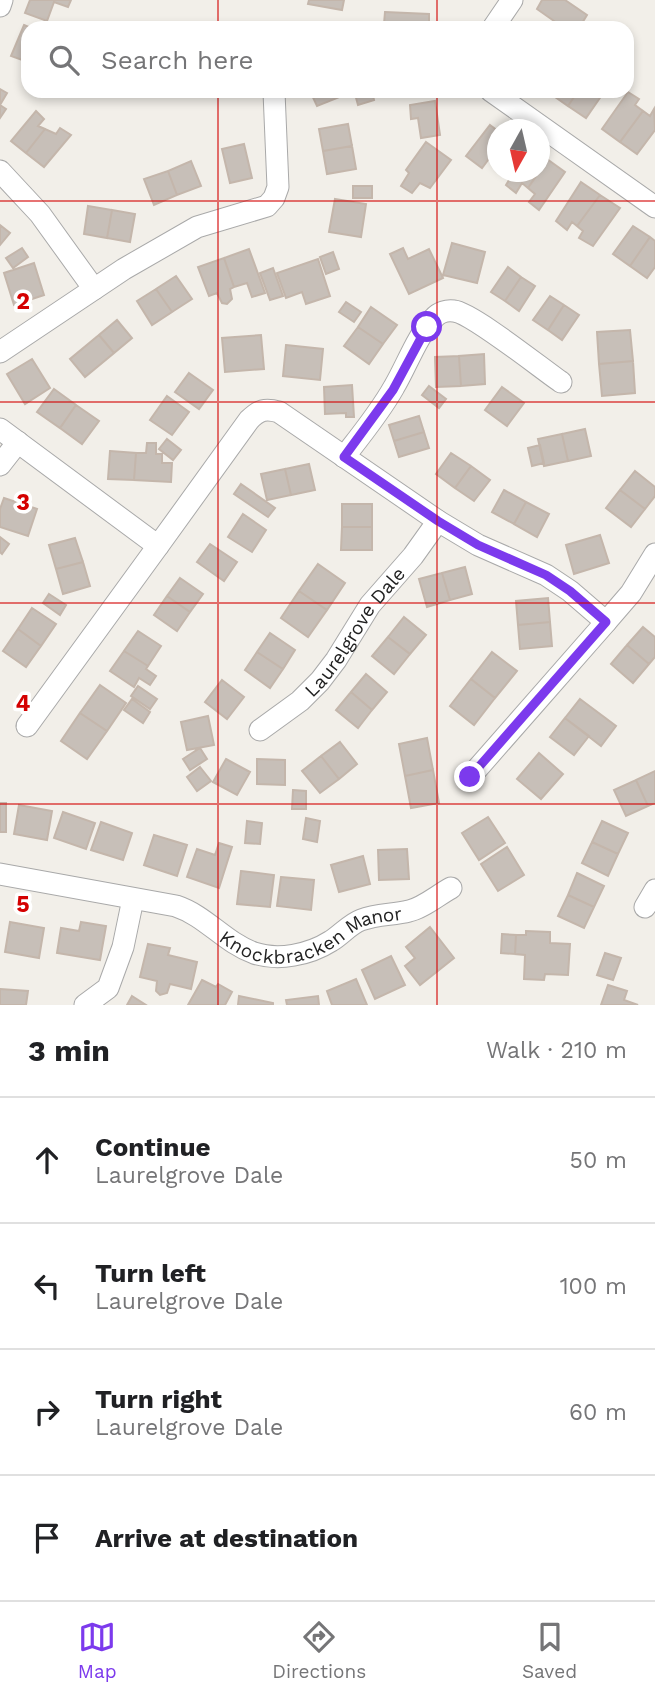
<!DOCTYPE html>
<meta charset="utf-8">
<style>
body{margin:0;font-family:"Work Sans",sans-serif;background:#f2f2f2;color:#202124}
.compass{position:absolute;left:487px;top:119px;width:63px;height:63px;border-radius:50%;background:#fff;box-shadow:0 4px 10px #0003;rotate:188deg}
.stop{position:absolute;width:21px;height:21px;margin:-16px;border:5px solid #7c3aed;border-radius:50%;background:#fff}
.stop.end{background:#7c3aed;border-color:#fff;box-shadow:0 2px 7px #0008}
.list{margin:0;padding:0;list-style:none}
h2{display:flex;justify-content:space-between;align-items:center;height:91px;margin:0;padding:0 28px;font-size:30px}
h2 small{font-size:23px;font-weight:400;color:#757577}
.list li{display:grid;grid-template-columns:46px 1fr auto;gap:21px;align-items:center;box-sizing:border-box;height:126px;padding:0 28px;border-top:2px solid #e0e0e0}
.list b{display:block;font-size:26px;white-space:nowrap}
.list p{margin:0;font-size:23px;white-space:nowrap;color:#757577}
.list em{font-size:23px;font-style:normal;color:#757577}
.icon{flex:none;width:38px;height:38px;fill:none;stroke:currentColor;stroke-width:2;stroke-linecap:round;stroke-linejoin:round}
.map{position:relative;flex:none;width:655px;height:1005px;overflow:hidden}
.search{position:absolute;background:#fff;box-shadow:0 4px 10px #0003;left:21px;right:21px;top:21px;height:77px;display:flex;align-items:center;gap:18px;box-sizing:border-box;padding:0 24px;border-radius:21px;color:#757577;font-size:26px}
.sheet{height:595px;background:#fff}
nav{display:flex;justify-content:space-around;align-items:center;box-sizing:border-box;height:98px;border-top:2px solid #e0e0e0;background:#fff;font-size:19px;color:#757577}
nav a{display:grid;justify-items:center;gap:4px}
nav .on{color:#7c3aed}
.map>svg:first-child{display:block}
.building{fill:#c7bfb8;stroke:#c4b6ab;stroke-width:2}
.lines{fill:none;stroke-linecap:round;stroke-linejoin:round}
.street-casing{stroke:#a9a9a9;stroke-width:23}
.street{stroke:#fff;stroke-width:21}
.route{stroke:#7c3aed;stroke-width:9}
.grid{fill:none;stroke:#d40000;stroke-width:2;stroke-opacity:0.55}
.labels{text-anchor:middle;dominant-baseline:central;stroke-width:7;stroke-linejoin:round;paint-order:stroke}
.street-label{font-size:19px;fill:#222;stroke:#fff}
.grid-label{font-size:23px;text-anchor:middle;font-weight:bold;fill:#d40000;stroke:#fff;stroke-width:7;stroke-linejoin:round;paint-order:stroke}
</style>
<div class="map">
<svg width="655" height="1005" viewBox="0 0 655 1005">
<rect width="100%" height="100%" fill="#f2efe9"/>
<path class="building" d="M30,0H71L68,7L54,2L47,21L25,13Z
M309,0H344L342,10L308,4Z
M542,0H565L587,15L579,28L570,22L564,28L537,9Z
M385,12L429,14V28H393V25L384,24Z
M24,25L31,28H28V62L11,56Z
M0,89L7,93L0,105L6,109L0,118Z
M310,91H346L347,94L317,106Z
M366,91H372L374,100L358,105L355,94Z
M552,91H578L568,106L551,94Z
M578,91L604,92L586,118L568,106Z
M628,92L639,99L635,105L643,111L620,142L602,129Z
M435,101L440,135L421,138L418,118L411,119L410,105Z
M654,109L655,130L637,154L620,142L643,111L650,116Z
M36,111L44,119L38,126L45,129L26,153L11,141Z
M348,124L352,146L323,151L319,129Z
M490,125L498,131V157L496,159L491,156L482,168L466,156Z
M60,128L71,135L44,167L26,153L45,129L56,134Z
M426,142L451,160L430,188L420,183L412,193L401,186L409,173L406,170Z
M244,144L252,178L230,183L222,149Z
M352,146L356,169L327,174L323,151Z
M547,159L565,172L539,210L529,202L535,194L528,188Z
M191,161L201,186L177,195L168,171Z
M168,171L177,195L154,205L144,179Z
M514,172H539L528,188L522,183L516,193L506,185Z
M581,182L600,195L577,226L572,222L567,230L556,221Z
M353,186H372V198H353Z
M600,195L620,208L593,246L579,238L583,231L577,226Z
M335,199L366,204L361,237L329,232Z
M88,206L112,210L107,238L84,234Z
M112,210L135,214L130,242L107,238Z
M0,225L10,233L0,245Z
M633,226L650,237L630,266L613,254Z
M650,237L655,241V267L647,278L630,266Z
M452,243L485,252L477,283L443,275Z
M22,248L28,257L13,268L6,258Z
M403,248L408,259L429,249L443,278L409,294L390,254Z
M249,249L265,293L252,297L247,283L234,287L224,258Z
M333,252L339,269L326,274L320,257Z
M224,258L234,287L230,289L232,299L227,304L222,303L217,293L209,296L198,267Z
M318,259L330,296L306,304L302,292L286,298L277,273Z
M34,263L44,295L14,305L4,273Z
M508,267L521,277L505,301L491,292Z
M273,268L283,296L270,300L260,273Z
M176,276L192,299L172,312L156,289Z
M521,277L535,286L519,311L505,301Z
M156,289L172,312L152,325L137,301Z
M550,296L564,305L548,330L533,320Z
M346,302L361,312L354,322L339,312Z
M564,305L579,315L562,340L548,330Z
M371,307L397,325L383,344L358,327Z
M117,320L132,338L114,353L99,335Z
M358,327L383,344L369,364L344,346Z
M630,330L633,361L599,364L597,332Z
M99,335L114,353L85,377L70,359Z
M261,335L264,369L225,372L222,338Z
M286,345L323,349L320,380L283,376Z
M484,354L485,384L461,386L459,356Z
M459,356L461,386L436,387L435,357Z
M32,359L50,388L25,404L7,374Z
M633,361L635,393L602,396L599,364Z
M189,373L213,390L199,409L175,392Z
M352,385L354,417H346V413L325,414L324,387Z
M429,386L446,399L439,408L422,395Z
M502,387L524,403L507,426L485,410Z
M54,389L76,405L60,428L37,412Z
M167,396L189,412L172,435L150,420Z
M76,405L99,421L82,444L60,428Z
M419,416L424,432L394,441L389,425Z
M585,429L591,456L568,461L562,434Z
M424,432L429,448L399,457L394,441Z
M562,434L568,461L544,466L538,439Z
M167,439L181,450L173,460L159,449Z
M147,443H156V454H162V463H172L171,482L134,480L136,453H146Z
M540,445L544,463L532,466L528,448Z
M110,451L136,453L134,480L108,479Z
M451,453L471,466L455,488L436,474Z
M309,464L315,490L291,495L285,469Z
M471,466L490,480L474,501L455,488Z
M285,469L291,495L267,500L261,474Z
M635,471L655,487V496L645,509L620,490Z
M241,484L275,508L268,517L234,494Z
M504,490L526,502L514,524L492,512Z
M620,490L645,509L631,527L606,508Z
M4,498L37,509L28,536L0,527V509Z
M526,502L549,514L537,537L514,524Z
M342,504H372V527H342Z
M243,514L266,530L252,552L228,537Z
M342,527H372V550H341Z
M600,535L609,563L574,574L566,545Z
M0,537L9,544L2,554L0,552Z
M75,538L83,562L56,569L49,545Z
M210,544L237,562L224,581L197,562Z
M83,562L90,586L63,594L56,569Z
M318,564L345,583L327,610L299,591Z
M465,567L472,594L450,600L442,573Z
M442,573L450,600L427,607L419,579Z
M180,578L203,594L190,612L167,596Z
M299,591L327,610L308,637L281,618Z
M49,594L66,605L60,615L43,603Z
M167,596L190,612L177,631L154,615Z
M548,598L550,622L518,625L516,601Z
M32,608L56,624L41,646L18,629Z
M404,617L426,635L410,654L388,637Z
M550,622L552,646L520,649L518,625Z
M643,627L655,637V657L649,664L627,645Z
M18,629L41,646L26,667L3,651Z
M138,631L161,646L148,666L124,651Z
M270,633L295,650L283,669L257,652Z
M388,637L410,654L394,674L372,656Z
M627,645L649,664L633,683L611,664Z
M124,651L148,666L146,669L156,676L150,685L139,678L134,687L110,671Z
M257,652L283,669L270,688L245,670Z
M492,652L517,671L495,698L471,679Z
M366,674L387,692L372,710L351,692Z
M471,679L495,698L474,725L450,706Z
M222,680L244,697L227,719L205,702Z
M100,685L126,703L107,731L80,713Z
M138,686L157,699L150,709L131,696Z
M351,692L372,710L358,728L336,710Z
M132,699L150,712L143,723L124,710Z
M580,699L616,726L601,746L565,718Z
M80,713L107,731L87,759L61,741Z
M208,716L214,745L187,750L181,722Z
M565,718L589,736L574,755L550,737Z
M427,738L433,770L405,776L399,744Z
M340,742L357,764L339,779L321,756Z
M200,748L207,759L190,770L183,759Z
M539,753L563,774L541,799L517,779Z
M321,756L339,779L320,793L302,771Z
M226,759L250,772L237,795L213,782Z
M257,759L285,760V785L257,784Z
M200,767L211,781L197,791L187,777Z
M433,770L439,803L411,808L405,776Z
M655,771V803L648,806L636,780Z
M636,780L648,806L626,816L614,790Z
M293,790L306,791V809H292Z
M0,803H6V832H0Z
M19,805L52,811L47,840L14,834Z
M63,812L95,823L86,849L54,838Z
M488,817L505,843L479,860L462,833Z
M306,818L320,821L317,842L303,839Z
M247,821L262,823L260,844L245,843Z
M602,821L628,833L618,854L592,842Z
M101,822L132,833L123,860L91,850Z
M154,835L187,845L177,876L144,865Z
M592,842L618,854L608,876L582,863Z
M219,843L232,847L219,888L187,877L197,849L215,855Z
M507,847L524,875L498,891L481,864Z
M407,849L409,879L379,880L378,850Z
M363,856L370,884L339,892L331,865Z
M241,871L274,875L270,907L237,904Z
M577,873L604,886L594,907L568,895Z
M281,877L314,880L311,910L277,906Z
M568,895L594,907L584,928L558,916Z
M10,922L44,928L39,958L5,952Z
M81,922L106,926L100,960L57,953L61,928L79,931Z
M430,927L454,958L420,985L405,966L415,958L406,947Z
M526,931L550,932V943L570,944L568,975L545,974L544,980L524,979L525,955L515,954L516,935H526Z
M502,934L516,935L515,954L501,953Z
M148,944L170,948L168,955L197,962L191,989L170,984L167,993L160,995L156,991L157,981L140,977Z
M605,953L621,958L613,980L597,975Z
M391,956L405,985L375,999L362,970Z
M356,979L367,1005H332L327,991Z
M202,980L216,987L218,984L232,992L225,1005H188Z
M608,985L627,991L624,1000L638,1005H601Z
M0,989L28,991L26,1005H0Z
M132,996L146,1005H127Z
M239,996L273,1003V1005H238Z
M318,996L319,1005H287L286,1000Z"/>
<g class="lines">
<g class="street-casing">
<g id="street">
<path d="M0,6L2,0"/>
<path d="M493,28L512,0"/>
<path d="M491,91L655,207"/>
<path d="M0,171L40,214L94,289"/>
<path d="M0,352L124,269L197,227L267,206L274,198L278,187L274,92"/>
<path d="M0,429L158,546L249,420C259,410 265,408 279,412L438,521L478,545L546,575L570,591L606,622L631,593L655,554"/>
<path d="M344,457C362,434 380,412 394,387C407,365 417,336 434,318C439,312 447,310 454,311C472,313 542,369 561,382"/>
<path d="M0,465L18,442"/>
<path d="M27,726L158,546"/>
<path id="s1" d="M260,730L300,701L320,681L336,660L370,605L413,556L438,521"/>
<path d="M470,777L606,622"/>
<path id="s2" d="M0,874L176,906C206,916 224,942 254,953C278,961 309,955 331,941C341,935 350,924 361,920C377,914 393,915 409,911C423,908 438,895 451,888"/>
<path d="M645,907L655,890"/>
<path d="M85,1005L108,988L123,947L133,899"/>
</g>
</g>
<use href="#street" class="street"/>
</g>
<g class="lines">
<path class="route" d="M427,327L393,390L344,457L438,521L478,545L546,575L570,591L606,622L470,777"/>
</g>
<path class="grid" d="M218,0V28M437,0V28M218,91V1005M437,91V1005M0,201H655M0,402H655M0,603H655M0,804H655"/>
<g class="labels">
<g class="street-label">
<text stroke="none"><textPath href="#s1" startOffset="138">Laurelgrove Dale</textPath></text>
<text stroke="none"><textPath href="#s2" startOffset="331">Knockbracken Manor</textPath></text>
</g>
</g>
<g class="grid-label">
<text x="23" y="309">2</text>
<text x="23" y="510">3</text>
<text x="23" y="711">4</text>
<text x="23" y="912">5</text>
</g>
</svg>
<svg class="compass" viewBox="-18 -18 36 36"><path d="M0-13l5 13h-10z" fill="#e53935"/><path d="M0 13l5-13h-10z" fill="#757577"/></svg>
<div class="stop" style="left:427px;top:327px"></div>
<div class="stop end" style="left:470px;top:777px"></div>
<div class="search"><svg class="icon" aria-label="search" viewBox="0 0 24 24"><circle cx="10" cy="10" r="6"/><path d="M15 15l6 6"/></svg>Search here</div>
</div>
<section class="sheet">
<h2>3 min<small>Walk · 210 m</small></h2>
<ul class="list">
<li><svg class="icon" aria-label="ahead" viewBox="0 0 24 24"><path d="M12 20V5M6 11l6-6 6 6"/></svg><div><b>Continue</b><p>Laurelgrove Dale</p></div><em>50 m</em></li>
<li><svg class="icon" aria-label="left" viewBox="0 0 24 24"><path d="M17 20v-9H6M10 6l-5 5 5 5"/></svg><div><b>Turn left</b><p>Laurelgrove Dale</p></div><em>100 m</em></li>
<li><svg class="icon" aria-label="right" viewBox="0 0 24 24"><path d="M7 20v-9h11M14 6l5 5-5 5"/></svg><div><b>Turn right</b><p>Laurelgrove Dale</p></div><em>60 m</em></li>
<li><svg class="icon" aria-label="arrive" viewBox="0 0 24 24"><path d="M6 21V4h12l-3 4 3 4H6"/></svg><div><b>Arrive at destination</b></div></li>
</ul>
</section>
<nav>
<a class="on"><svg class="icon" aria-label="map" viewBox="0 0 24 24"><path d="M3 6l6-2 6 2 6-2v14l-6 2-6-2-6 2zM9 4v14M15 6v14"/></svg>Map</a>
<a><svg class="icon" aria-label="directions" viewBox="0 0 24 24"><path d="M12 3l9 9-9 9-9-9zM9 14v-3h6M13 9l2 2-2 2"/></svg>Directions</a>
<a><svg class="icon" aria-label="saved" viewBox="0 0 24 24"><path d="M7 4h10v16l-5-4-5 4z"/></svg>Saved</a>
</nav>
